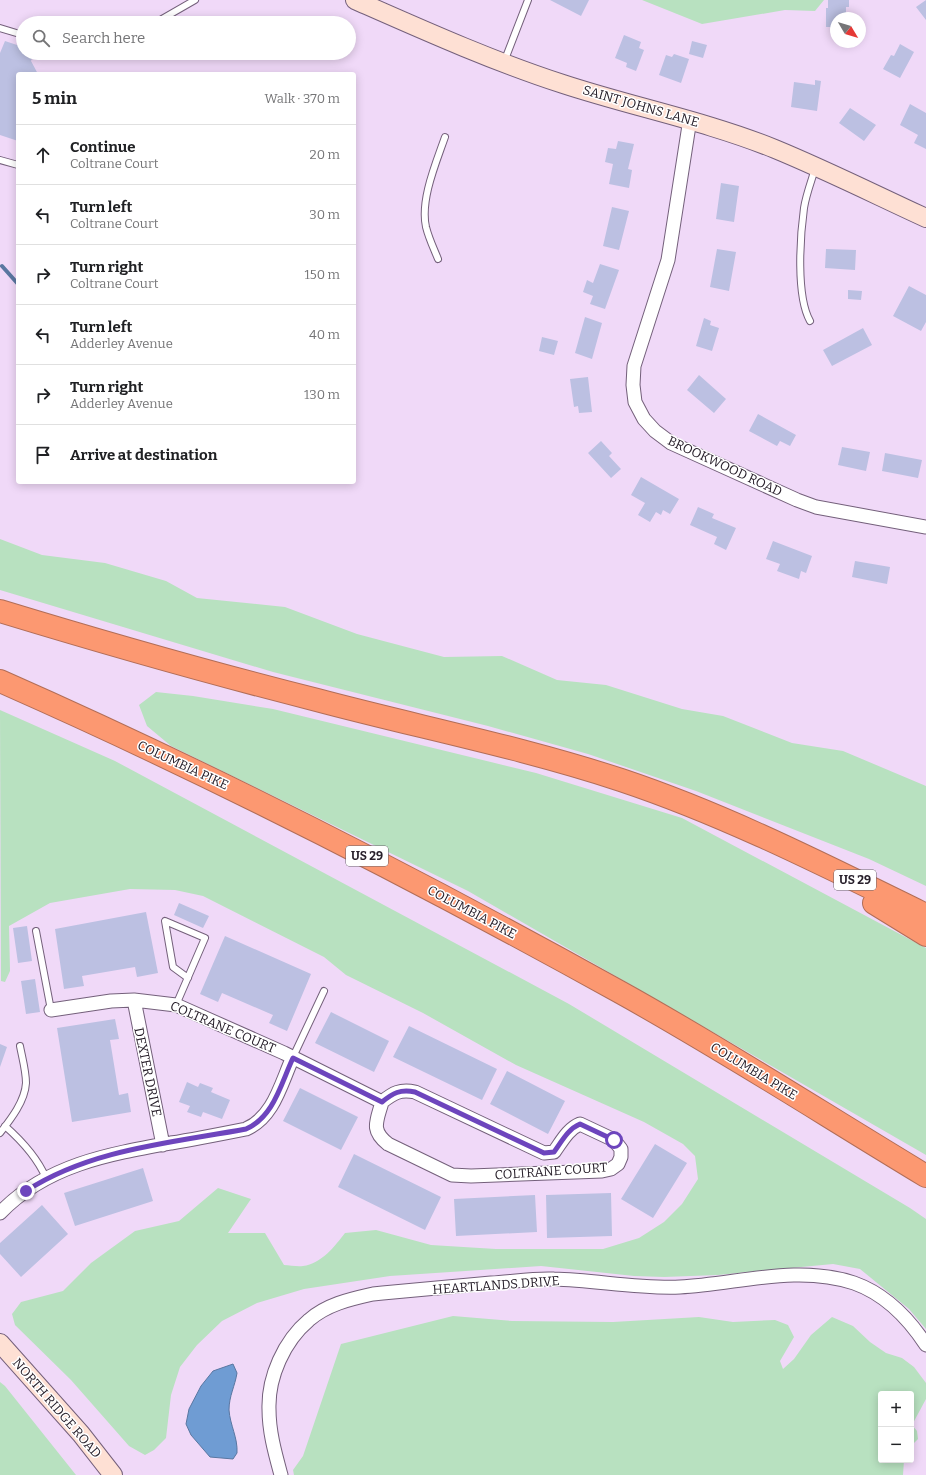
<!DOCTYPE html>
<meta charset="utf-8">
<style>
body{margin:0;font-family:Bitter,serif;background:#f6f6f6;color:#202124}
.controls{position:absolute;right:12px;bottom:12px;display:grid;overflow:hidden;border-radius:4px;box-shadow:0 2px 10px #0003}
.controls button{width:36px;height:36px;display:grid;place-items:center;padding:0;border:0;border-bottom:1px solid #e0e0e0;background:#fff;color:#202124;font:20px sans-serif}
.compass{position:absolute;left:830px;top:12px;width:36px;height:36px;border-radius:50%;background:#fff;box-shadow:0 2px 10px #0003;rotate:128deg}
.stop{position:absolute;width:12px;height:12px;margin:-9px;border:3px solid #6d45bd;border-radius:50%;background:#fff}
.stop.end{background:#6d45bd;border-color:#fff;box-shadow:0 1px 4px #0008}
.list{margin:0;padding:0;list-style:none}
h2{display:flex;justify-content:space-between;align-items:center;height:52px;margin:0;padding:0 16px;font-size:17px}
h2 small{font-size:13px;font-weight:400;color:#757577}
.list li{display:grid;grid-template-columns:26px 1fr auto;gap:12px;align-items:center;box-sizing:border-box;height:60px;padding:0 16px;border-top:1px solid #e0e0e0}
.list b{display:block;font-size:15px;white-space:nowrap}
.list p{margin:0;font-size:13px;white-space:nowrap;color:#757577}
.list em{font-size:13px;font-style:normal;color:#757577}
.icon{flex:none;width:22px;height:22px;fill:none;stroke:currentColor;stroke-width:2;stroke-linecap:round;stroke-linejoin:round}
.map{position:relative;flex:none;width:926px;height:1475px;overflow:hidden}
.search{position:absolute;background:#fff;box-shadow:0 2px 10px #0003;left:16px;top:16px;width:340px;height:44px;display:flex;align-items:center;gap:10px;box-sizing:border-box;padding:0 14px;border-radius:22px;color:#757577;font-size:15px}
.panel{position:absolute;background:#fff;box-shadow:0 2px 10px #0003;left:16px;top:72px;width:340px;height:412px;border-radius:4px}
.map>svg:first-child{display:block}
.green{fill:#b8e1c0}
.water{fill:#6f9cd3;stroke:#5a77a1}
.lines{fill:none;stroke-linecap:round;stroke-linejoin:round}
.stream{stroke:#5a77a1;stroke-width:4}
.building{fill:#bcc0e2}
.lane-casing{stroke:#74607b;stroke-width:8}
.street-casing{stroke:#74607b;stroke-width:15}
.secondary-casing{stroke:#74607b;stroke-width:20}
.highway-casing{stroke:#b26e58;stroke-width:24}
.lane{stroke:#fff;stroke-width:6}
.street{stroke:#fff;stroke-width:13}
.secondary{stroke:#fee0d4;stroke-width:18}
.highway{stroke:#fc9871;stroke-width:22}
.route{stroke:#6d45bd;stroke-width:5}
.labels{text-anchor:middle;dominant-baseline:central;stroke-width:3;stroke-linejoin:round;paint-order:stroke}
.shield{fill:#fff;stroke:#68636b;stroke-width:1}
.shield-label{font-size:12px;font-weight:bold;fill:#28202b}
.street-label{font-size:13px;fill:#28202b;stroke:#fff}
</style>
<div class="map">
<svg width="926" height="1475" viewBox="0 0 926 1475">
<rect width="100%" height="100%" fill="#f0d9f8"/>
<path class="green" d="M642,0H824L815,11L785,10L702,24Z
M0,539L42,555L105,563L166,581L197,598L285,607L357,634L444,657L502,656L557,680L606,685L682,709L723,716L792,743L843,751L926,786V886L869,859L696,791L588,754L488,726L273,672L0,590Z
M156,692L193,696L273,709L536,773L682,818L926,948V1155L468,891L171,746L147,726L139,705Z
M0,710L115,761L569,1004L910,1208L926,1219V1329L909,1309L860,1269L833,1264L718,1275L664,1277L634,1276L541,1266L390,1276L304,1289L257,1303L222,1321L197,1345L180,1367L171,1395L166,1438L154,1450L145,1455L129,1446L71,1380L15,1325L12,1314L21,1302L63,1291L91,1263L135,1231L179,1221L218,1188L251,1199L228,1233H265L284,1265C290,1265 297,1267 303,1266C321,1264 335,1246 345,1233L376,1230L431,1245L496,1249H603L639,1238L664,1222L682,1204L698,1179L695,1156L683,1144L644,1122L516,1065L423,1013L346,975L324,957L203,896L175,890L130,889L50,903L9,926L10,971L5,982L1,981Z
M453,1316L512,1321L613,1322L699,1317L733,1322L775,1320L788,1325L794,1337L780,1361L783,1369L794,1359L811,1335L832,1317L853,1326L870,1342L886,1353L902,1358L914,1367L926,1383V1399L912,1425L917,1431L918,1439L911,1446V1394H881V1460H904L903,1475H294L293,1470L303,1456L341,1344Z
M0,1382L5,1386L76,1475H0Z"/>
<path class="water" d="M233,1364L237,1373C235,1386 229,1396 229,1410C230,1425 238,1438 237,1453L233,1459L210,1457L191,1435L186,1424L189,1409L201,1386L213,1371Z"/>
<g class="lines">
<path class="stream" d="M2,266L18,284"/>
</g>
<path class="building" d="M550,0H589L581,16Z
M828,0H849V7H846V18H836V27H826V8H828Z
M926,0V20L916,7Z
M624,35L641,42L639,48L644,50L636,71L626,67L627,63L615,58Z
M5,41L23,47V53H34L31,61L38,74H18V141L0,135V53Z
M692,41L707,45L703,58L689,54Z
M900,44L914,52L900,78L883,69L891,55L894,56Z
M674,54L689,59L681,83L659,75L666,55L672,57Z
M815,80L821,81L817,111L791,107L794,82L815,85Z
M910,104L926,113V149L914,143L918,135L900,125Z
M850,108L876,125L864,141L839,123Z
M618,141L634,144L628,169L632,170L629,188L609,184L613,164L605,162L608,148L616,149Z
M721,183L739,186L734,222L716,219Z
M612,207L629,211L619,250L603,246Z
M717,249L736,252L729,291L710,287Z
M826,249L856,250L855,270L825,268Z
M600,264L619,270L605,309L590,304L593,296L583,292L587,280L593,283Z
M909,286L926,295V322L921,331L893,316Z
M848,290L862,291L861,300L848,299Z
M585,317L602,323L592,359L575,353Z
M704,318L711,321L710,325L719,328L712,351L696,346Z
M863,328L872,345L832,366L823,350Z
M542,337L558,341L554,355L539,351Z
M699,375L726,399L714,413L687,390Z
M588,377L592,412L579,413L578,406L574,407L570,379Z
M758,414L796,435L790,446L780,441L777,446L749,431Z
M601,441L612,453L609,456L621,469L611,478L588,453Z
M842,447L870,452L866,471L838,465Z
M885,453L922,460L918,478L882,471Z
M641,477L679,499L670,514L663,510L661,515L656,512L650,522L638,515L645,503L631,495Z
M698,507L714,514L712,518L736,528L726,550L714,544L717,537L690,525Z
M773,541L812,556L806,573L801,571L799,579L777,571L780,564L766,559Z
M855,561L890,567L887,584L852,577Z
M179,903L209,916L203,928L174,915Z
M146,912L158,973L137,977L135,967L82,976L84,986L64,989L55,929Z
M27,926L32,961L18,963L13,928Z
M225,936L311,974L287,1031L269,1023L273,1015L222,993L218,1002L200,994Z
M35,979L40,1012L26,1014L21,981Z
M331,1012L389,1041L374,1072L315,1043Z
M115,1019L119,1039L110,1040L119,1095L128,1093L131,1112L72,1122L57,1028Z
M409,1026L497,1069L482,1100L393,1057Z
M0,1044L7,1047L0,1067Z
M507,1071L565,1101L548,1134L490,1104Z
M187,1082L198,1087L200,1083L213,1088L211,1092L230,1100L222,1119L203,1112L201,1117L187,1112L190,1106L179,1102Z
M300,1088L358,1117L341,1150L283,1121Z
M655,1144L687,1163L653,1218L621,1199Z
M354,1154L441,1197L425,1230L338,1187Z
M143,1168L153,1201L75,1226L64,1193Z
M611,1193L612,1236L547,1238L546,1195Z
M535,1195L537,1232L456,1236L454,1199Z
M42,1205L68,1234L21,1277L0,1254V1243Z"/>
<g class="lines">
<g class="lane-casing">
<path id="lane" d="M155,23L195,0
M0,28L23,35
M89,53L96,55L103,53
M504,62L528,0
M0,160L18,165
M438,259C434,249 429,239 426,227C420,200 436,163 445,137
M810,321C796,296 800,237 804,208C806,195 811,182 815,169
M36,931L51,1010
M176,1005L205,938L165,921L173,967L188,978
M293,1057L324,991
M5,1126C22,1141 37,1157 46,1178
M0,1133C11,1119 25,1101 26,1083C26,1071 22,1057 20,1046"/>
</g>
<g class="street-casing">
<path id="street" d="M690,119L668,260L634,366L633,385L635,402L644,419L655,431L671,443L797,500L816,507L926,527
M134,1000L163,1145
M51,1010L111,1001L134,1000L176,1005L284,1053L382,1102C393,1093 400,1089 415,1092L544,1153L554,1152C562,1141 568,1129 580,1124L614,1140L621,1149V1157L618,1164L611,1169L602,1171L471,1176L452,1175L388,1144C370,1130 377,1121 382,1102
M0,1213C46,1165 109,1154 171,1143C196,1139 221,1134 246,1129C274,1117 281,1083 293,1057
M281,1475C275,1453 269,1432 269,1409C268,1377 284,1341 309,1320C327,1304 351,1299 373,1294C412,1290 451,1287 491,1283C511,1282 533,1278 554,1279C596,1280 638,1289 680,1287C738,1284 797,1264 854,1283C885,1294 909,1319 926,1345"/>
</g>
<g class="secondary-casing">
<path id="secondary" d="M355,0C423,30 492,61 563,84C633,107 706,121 775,149C826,170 876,195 926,218
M0,1343L81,1434L113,1475"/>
</g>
<g class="highway-casing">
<path id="highway" d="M0,611C105,643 210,673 317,700C418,727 521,747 621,780C726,815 826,866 926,915
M0,681C211,774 416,879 618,991C723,1049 823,1114 926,1176
M874,903L926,935"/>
</g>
<use href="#lane" class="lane"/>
<use href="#street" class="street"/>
<use href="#secondary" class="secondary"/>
<use href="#highway" class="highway"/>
</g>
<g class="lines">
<path class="route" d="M26,1191C91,1149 171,1143 246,1129C274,1117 281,1083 293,1058L382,1102C393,1093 400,1089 415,1092L544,1153L554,1152C562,1141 568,1129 580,1124L614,1140"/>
</g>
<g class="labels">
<g class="shield">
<rect x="346" y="846" width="42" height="20" rx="3"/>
<rect x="834" y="870" width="42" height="20" rx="3"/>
</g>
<g class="shield-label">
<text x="367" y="856">US 29</text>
<text x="855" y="880">US 29</text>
</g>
<g class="street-label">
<text transform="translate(641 106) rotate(16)">SAINT JOHNS LANE</text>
<text transform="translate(725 466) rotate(25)">BROOKWOOD ROAD</text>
<text transform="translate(183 765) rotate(25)">COLUMBIA PIKE</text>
<text transform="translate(472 912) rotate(28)">COLUMBIA PIKE</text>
<text transform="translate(223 1027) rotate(23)">COLTRANE COURT</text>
<text transform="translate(754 1071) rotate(31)">COLUMBIA PIKE</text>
<text transform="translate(148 1072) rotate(78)">DEXTER DRIVE</text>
<text transform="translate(551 1171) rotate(-4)">COLTRANE COURT</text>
<text transform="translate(496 1285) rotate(-4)">HEARTLANDS DRIVE</text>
<text transform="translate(57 1408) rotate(49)">NORTH RIDGE ROAD</text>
</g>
</g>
</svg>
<div class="controls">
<button>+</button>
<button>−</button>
</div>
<svg class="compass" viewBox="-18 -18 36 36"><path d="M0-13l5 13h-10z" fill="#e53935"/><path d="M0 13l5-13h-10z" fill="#757577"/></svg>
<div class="stop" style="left:614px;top:1140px"></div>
<div class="stop end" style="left:26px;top:1191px"></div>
<div class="search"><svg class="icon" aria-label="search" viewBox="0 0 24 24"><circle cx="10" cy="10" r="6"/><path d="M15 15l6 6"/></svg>Search here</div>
<section class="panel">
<h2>5 min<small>Walk · 370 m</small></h2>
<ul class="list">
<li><svg class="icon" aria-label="ahead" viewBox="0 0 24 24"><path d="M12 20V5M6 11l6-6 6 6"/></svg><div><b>Continue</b><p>Coltrane Court</p></div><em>20 m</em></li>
<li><svg class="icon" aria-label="left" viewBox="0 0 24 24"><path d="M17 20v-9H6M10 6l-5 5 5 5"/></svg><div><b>Turn left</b><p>Coltrane Court</p></div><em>30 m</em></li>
<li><svg class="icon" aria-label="right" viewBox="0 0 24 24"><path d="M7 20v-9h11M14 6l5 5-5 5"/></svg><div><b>Turn right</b><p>Coltrane Court</p></div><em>150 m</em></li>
<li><svg class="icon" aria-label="left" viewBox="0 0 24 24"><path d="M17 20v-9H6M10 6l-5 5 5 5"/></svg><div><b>Turn left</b><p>Adderley Avenue</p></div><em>40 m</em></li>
<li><svg class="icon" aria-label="right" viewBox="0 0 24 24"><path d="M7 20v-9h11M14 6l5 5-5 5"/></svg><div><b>Turn right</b><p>Adderley Avenue</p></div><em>130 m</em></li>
<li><svg class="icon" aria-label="arrive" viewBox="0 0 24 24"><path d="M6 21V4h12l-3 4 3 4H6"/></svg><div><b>Arrive at destination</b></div></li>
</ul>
</section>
</div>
